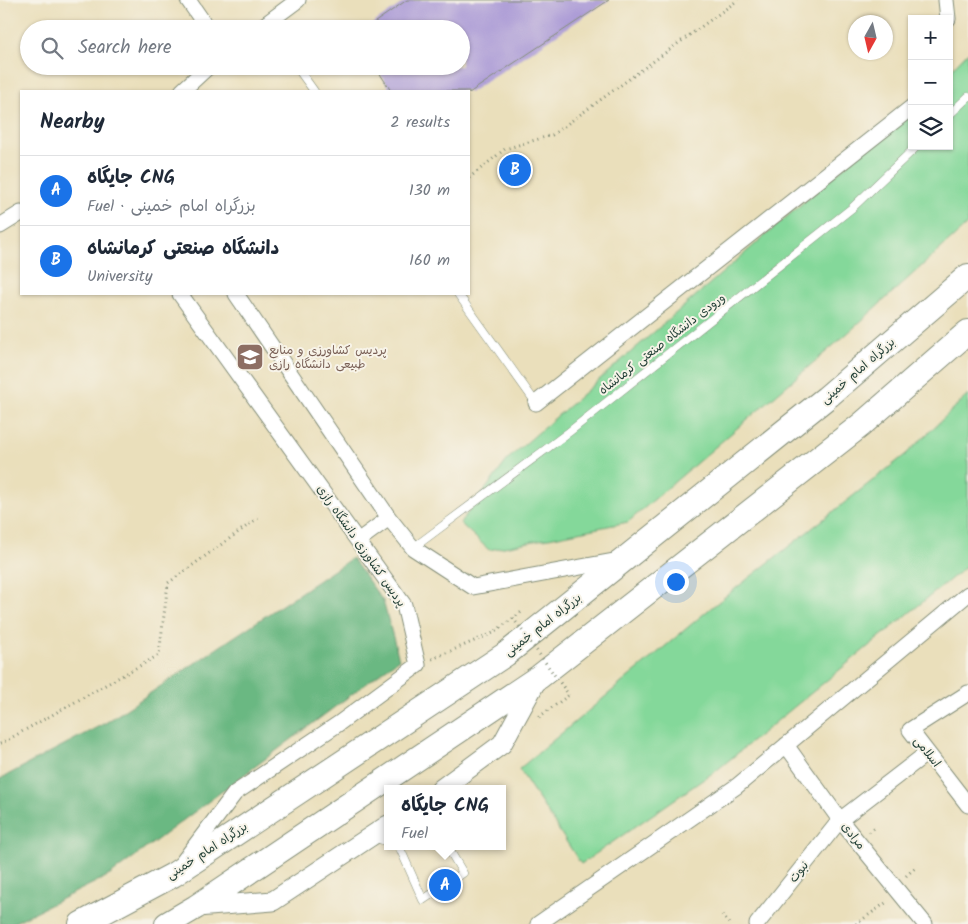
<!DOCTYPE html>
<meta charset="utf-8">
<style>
body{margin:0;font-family:Kalam,"Playpen Sans Arabic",sans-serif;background:#f6f6f7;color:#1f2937}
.controls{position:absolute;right:15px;top:15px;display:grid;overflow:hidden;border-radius:0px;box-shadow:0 1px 4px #0004}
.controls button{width:45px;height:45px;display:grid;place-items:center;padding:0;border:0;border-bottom:1px solid #e0e1e3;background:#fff;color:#1f2937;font:25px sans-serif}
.compass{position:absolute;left:848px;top:15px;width:45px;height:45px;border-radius:50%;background:#fff;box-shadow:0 1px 4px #0004;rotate:188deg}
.you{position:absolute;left:675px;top:581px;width:18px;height:18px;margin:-12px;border:4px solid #fff;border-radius:50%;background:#1a73e8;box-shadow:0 0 0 8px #1a73e833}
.badge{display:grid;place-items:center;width:32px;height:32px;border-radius:50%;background:#1a73e8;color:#fff;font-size:16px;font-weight:700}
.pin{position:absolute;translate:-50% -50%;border:2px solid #fff;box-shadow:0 1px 5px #0006}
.popup{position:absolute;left:384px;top:785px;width:122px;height:65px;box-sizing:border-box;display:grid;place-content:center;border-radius:0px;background:#fff;filter:drop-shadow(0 1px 4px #0005);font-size:16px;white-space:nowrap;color:#747a83}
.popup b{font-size:19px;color:#1f2937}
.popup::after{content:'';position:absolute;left:50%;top:100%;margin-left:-10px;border:10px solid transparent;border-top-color:#fff}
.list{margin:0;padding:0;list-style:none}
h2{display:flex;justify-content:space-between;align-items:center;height:65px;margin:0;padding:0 20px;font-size:21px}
h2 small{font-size:16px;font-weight:400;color:#747a83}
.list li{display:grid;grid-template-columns:32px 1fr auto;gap:15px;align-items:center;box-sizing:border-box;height:70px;padding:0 20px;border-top:1px solid #e0e1e3}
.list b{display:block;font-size:19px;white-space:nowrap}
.list p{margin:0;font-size:16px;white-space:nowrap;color:#747a83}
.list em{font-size:16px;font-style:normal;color:#747a83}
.icon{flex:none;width:28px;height:28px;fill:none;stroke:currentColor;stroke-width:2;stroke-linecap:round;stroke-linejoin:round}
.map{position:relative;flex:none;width:968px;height:924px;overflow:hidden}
.search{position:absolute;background:#fff;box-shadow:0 1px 4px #0004;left:20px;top:20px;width:450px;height:55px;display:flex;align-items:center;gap:12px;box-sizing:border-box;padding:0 18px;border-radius:28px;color:#747a83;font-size:19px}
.panel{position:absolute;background:#fff;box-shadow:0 1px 4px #0004;left:20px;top:90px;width:450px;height:205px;border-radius:0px}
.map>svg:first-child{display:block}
.green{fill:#84d89a;stroke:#528a67}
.forest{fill:#6bb882;stroke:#457a5b}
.building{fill:#aa9ad6}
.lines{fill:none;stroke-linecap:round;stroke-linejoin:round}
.service-casing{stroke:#848e78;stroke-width:9}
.minor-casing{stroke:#848e78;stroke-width:17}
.tertiary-casing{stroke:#848e78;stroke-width:21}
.trunk-casing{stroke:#848e78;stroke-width:26}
.path{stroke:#848e78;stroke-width:3;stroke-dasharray:1 4;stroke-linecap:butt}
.service{stroke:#fff;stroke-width:8}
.minor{stroke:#fff;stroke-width:15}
.tertiary{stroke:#fff;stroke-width:19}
.trunk{stroke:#fff;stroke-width:24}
.path-bridge{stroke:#848e78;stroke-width:3;stroke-dasharray:1 4;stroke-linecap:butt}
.labels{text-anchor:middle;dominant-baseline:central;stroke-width:4;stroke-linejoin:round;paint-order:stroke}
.street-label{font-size:12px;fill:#1f3d34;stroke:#f7f3e8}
.education-label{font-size:12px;fill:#785e54;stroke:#f7f3e8;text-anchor:start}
</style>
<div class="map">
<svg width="968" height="924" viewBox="0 0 968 924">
<rect width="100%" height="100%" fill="#f7f3e8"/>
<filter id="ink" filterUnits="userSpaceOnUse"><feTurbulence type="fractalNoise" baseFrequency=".02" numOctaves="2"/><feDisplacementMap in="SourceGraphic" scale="10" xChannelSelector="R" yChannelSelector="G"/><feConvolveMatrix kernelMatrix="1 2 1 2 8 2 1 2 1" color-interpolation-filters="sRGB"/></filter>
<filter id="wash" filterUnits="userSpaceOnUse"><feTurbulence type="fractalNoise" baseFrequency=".0096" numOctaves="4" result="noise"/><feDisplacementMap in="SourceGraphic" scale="20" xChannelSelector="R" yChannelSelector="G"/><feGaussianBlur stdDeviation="1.12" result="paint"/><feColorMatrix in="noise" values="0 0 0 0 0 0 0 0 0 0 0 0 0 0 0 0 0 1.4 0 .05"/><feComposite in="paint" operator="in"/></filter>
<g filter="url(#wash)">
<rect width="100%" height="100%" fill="#eadfbb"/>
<path class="green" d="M968,52V224L849,332L628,522L489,550L460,523L509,458L912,108V146H949V72Z
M968,395V565L717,770L581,864L519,769L712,607L905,455Z"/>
<path class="forest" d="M352,558L383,601L399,659L110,875L11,924H0V779L107,722Z"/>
<g id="blocks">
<path class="building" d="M407,0H609L469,93V91H391L375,66H461V29H365Z"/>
</g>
</g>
<g filter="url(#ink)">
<use href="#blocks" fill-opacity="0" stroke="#848e78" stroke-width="1"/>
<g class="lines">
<g class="service-casing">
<path id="service" d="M296,66L314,91
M949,115L968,97
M458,294L536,403
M413,548L569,432L852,208L917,146
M373,837L388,842
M399,846L423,900L463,873L447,846"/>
</g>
<g class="minor-casing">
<path id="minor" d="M188,0L208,29
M946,0L948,19
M259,29L298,0
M182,91L209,66
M0,226L21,213
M180,294L404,605L418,665L338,724L235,793L182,863
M236,294L389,518L413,548L473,587L619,560
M536,403L912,107
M359,540L389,518
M968,693L910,730L968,805
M786,745L840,820L925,924
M538,924L737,786L968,594
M757,924L840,820L927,753"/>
</g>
<g class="tertiary-casing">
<path id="tertiary" d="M441,789L502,744L538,678
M196,907L273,901L388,825"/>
</g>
<g class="trunk-casing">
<path id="trunk" d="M81,924L173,875L506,654L826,398L968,276
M167,924L196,907L539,677L861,425L968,332"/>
</g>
<path class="path" d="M469,178L505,149L552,135L738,0
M432,659L493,633L523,611
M539,717L569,695
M0,744L159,655L168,583L258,518
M869,832L876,827
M906,876L917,866
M722,915L729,924
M856,924L887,902"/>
<use href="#service" class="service"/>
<use href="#minor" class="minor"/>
<use href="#tertiary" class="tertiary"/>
<use href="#trunk" class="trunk"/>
<path class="path-bridge" d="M513,618L569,695"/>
</g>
</g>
<defs>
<g id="university-square" transform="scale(1.4375)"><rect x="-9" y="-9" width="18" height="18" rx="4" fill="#8d6e63" stroke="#f7f3e8"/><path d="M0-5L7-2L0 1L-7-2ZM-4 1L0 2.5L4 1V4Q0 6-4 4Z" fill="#fff"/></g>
</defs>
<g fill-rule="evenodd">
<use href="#university-square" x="250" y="357"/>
</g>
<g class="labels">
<g class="street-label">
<text transform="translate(662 344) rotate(-38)">ورودی دانشگاه صنعتی کرمانشاه</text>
<text transform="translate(858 371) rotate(-41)">بزرگراه امام خمینی</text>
<text transform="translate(361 546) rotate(55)">پردیس کشاورزی دانشگاه رازی</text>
<text transform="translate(543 625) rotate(-38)">بزرگراه امام خمینی</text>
<text transform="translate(927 752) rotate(52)">اسلامی</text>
<text transform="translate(853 836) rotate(52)">مرادی</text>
<text transform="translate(207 851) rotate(-33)">بزرگراه امام خمینی</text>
<text transform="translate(799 872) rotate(-51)">نبوت</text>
</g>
<g class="education-label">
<text x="269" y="350">پردیس کشاورزی و منابع<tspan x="269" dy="14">طبیعی دانشگاه رازی</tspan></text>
</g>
</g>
</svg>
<div class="controls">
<button>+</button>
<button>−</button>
<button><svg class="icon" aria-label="layers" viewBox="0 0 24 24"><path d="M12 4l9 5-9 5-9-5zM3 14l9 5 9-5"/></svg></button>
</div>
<svg class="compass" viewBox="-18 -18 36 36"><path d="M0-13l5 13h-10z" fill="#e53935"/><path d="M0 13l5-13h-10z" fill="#747a83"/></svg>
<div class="you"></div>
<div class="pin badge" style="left:445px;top:885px">A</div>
<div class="popup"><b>جایگاه CNG</b>Fuel</div>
<div class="pin badge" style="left:515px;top:170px">B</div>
<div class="search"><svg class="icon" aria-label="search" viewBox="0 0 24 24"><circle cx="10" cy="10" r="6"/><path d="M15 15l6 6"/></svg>Search here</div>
<section class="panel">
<h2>Nearby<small>2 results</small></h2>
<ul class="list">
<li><span class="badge">A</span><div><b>جایگاه CNG</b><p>Fuel · بزرگراه امام خمینی</p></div><em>130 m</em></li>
<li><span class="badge">B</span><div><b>دانشگاه صنعتی کرمانشاه</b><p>University</p></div><em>160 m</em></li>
</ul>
</section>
</div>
